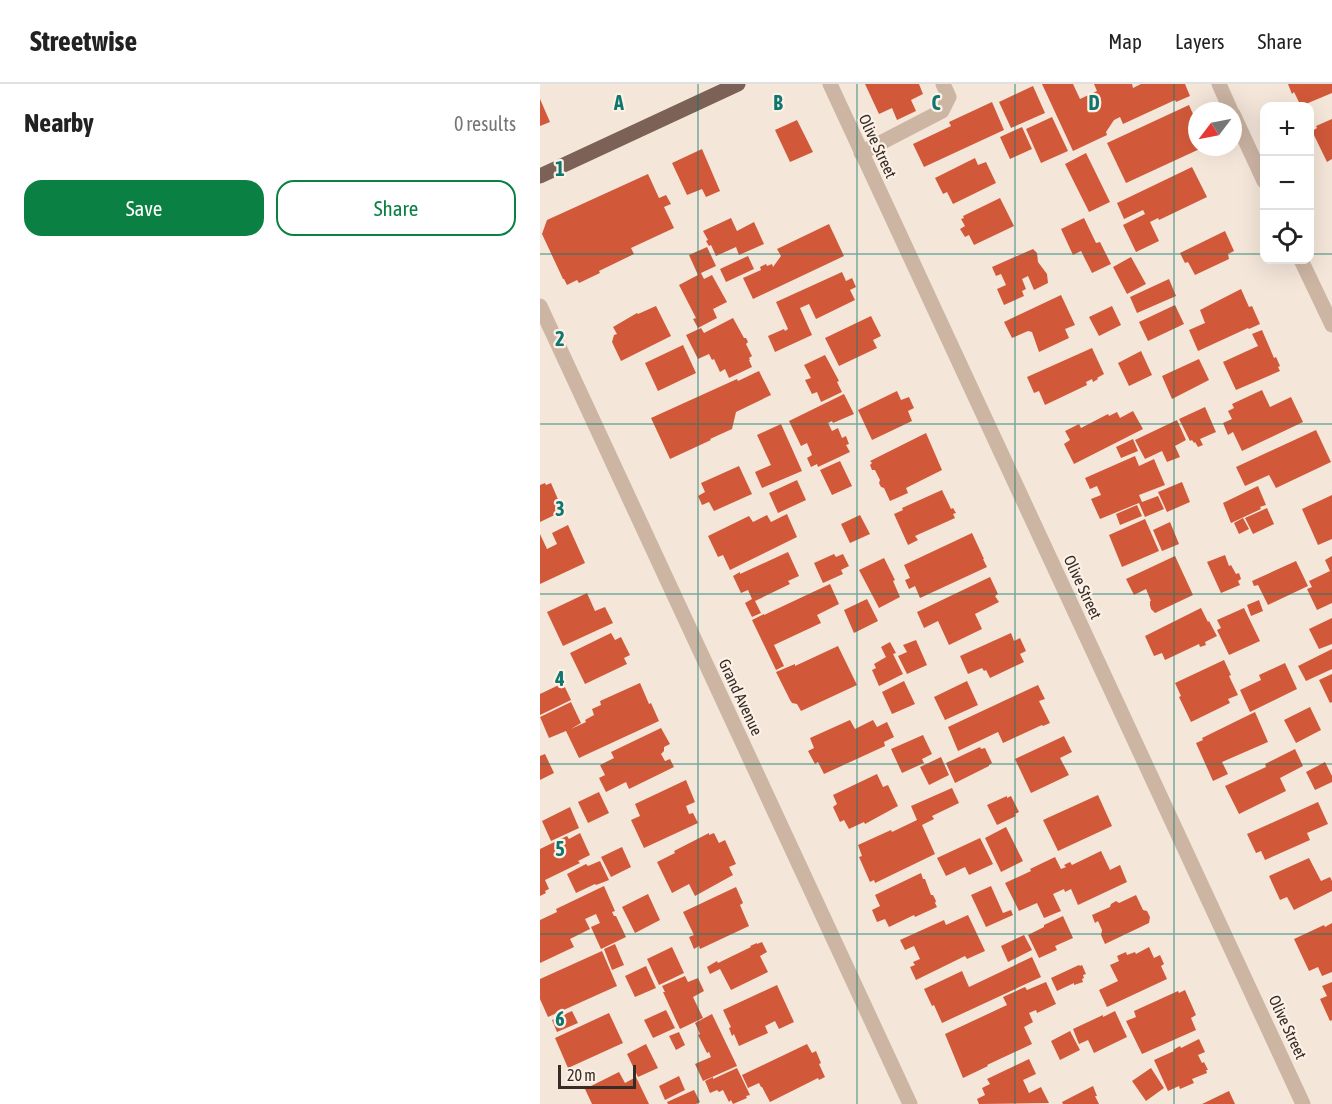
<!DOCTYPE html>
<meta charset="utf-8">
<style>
body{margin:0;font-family:"Asap Condensed",sans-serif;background:#f6f6f6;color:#222}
.controls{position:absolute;right:18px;top:18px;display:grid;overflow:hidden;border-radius:12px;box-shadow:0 6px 24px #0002}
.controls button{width:54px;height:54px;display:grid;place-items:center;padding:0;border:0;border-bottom:2px solid #e0e0e0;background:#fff;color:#222;font:30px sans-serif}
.compass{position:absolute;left:648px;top:18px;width:54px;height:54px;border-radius:50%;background:#fff;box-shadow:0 6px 24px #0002;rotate:238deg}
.scale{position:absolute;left:18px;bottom:15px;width:78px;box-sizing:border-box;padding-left:6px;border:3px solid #382b26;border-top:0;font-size:16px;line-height:21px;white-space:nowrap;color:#382b26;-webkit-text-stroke:4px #fbf1e6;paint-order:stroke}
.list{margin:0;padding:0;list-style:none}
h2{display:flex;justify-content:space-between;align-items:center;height:78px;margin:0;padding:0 24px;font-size:26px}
h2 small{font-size:20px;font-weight:400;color:#767676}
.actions{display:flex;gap:12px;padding:18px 24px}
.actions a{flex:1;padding:14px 0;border:2px solid #0b8043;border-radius:18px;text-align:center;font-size:21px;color:#0b8043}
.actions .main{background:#0b8043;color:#fff}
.icon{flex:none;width:33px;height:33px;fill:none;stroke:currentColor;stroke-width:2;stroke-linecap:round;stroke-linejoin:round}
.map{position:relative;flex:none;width:792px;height:1020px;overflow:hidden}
header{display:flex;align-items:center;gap:36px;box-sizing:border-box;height:84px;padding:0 30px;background:#fff;border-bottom:2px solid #e0e0e0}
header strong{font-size:28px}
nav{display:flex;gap:33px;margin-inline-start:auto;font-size:21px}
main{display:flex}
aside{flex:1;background:#fff}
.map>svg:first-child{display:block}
.building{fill:#d1593a}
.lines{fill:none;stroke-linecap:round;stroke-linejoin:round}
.minor{stroke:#cdb5a4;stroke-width:15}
.major{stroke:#7b6156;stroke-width:15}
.grid{fill:none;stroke:#0f766e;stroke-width:1.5;stroke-opacity:0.55}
.labels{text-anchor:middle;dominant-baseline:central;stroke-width:4.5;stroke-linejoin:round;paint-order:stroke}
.street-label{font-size:16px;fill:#382b26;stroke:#fbf1e6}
.grid-label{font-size:20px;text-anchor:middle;font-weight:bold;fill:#0f766e;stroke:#fbf1e6;stroke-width:4.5;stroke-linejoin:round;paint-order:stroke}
</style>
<header>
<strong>Streetwise</strong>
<nav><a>Map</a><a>Layers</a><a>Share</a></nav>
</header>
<main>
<aside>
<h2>Nearby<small>0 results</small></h2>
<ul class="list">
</ul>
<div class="actions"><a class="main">Save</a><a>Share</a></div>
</aside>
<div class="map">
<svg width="792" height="1020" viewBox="0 0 792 1020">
<rect width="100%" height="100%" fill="#f4e6d9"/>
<path class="building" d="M325,0H379L383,10L371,16L376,27L357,36L352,24L339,30Z
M502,0H533L540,15L557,7L554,0H592L593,4L601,0H645L650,12L636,18L635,16L583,40L580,33L574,36L566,48L567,51L533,67Z
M748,0H792V9L761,22L754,8L752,10Z
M493,2L505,29L471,44L459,18Z
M0,15L10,38L0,42Z
M452,18L464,46L384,83L373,60L411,42L409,38Z
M649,21L657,39V63H664L586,99L567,59Z
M512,33L528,67L501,79L486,45Z
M792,35V75L787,78L772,47L777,44L776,42Z
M257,36L273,68L250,78L235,46Z
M482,43L492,65L470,75L460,53Z
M162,65L180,107L166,113L162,105L147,111L132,79Z
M546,69L570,118L549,128L525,80Z
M435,74L438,81L446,78L456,99L413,120L407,108L403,110L395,94Z
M652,83L667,113L619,136L618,134L610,138L619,157L596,168L583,141L605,130L603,126L584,135L577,119Z
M108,90L119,114L126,111L131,120L124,123L134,144L91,164L94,170L59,187L60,189L39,199L37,196L27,201L24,195H23L2,150L7,136Z
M460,114L474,142L434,161L429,151L425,153L420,145L425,142L421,135L424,134L423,132Z
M191,134L197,147L214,138L224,160L199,171L196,163L176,172L171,161L169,162L166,157L168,156L163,147Z
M544,134L556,159L560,158L571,180L552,189L541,167L533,171L521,145Z
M289,140L304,172L213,215L203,194L221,186L220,183L226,180L227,182L232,180L233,183L241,172L237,165Z
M685,147L694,167L688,170L689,175L655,191L648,178L645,179L640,169Z
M167,163L176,182L161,189L164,195L172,191L187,218L173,225L177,234L158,244L153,235L156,234L139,201L158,191L149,171Z
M493,165L497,169L498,178L507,190L508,199L494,206L488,192L482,195L486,205L482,207L484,212L464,221L457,205L466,201L461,190L456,192L452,183Z
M208,172L214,185L186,198L180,185Z
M591,173L606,200L587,210L573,183Z
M302,188L306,197L312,194L316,203L310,206L315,216L276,235L269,220L260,224L272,251L235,268L228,252L244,245L245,247L248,245L236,218Z
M629,195L636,212L597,229L590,213Z
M701,205L709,223L712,222L720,240L709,245L708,244L658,267L649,246L665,239L660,226Z
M521,211L535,241L525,245L529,254L499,268L492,248L488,247L472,254L464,238Z
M635,221L644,240L608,257L599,238Z
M116,222L131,252L81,277L72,258L74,251L77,250L73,243L97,229L98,230Z
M572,222L581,241L559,252L549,233Z
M331,232L341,252L333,256L337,264L299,282L285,254Z
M193,234L204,254H206L208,258L206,260L212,272L209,274L210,276H209L212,283L189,294L185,285L180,288L174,275L172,276L169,270L158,275L146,251L161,244L164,249Z
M722,246L734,274L736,273L740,282L738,283L740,287L696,306L683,278L718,262L712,250Z
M143,261L156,289L118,307L105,279Z
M552,264L564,290L557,294L558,295L553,298L552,295L546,298L547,301L505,321L499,307L494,309L487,293Z
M601,267L612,291L589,302L578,279Z
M285,271L299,297L297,298L302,308L281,318L277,308L272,310L265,296L271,294L264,281Z
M659,275L669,296L632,315L622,292Z
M219,287L231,311L196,328L192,345L170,355L171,356L130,375L111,334L197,295L198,297Z
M722,306L730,323L751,313L763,338L702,367L693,348L688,351L683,339L692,335L688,327L694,324L692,320Z
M357,307L361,316L369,313L374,324L368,327L372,337L332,356L318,326Z
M304,310L314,330L293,339L292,337L288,339L292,347L298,344L302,354L306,352L309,360L306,361L310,368L278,383L277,380L271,383L267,374L272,371L267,359L261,362L249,337Z
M665,323L676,348L660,355L663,361L658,363L655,358L654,359L652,356L650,357L639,335Z
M593,327L603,345L534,380L524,360L530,356L525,347L539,340L541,344L568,330L569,332L577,328L580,334Z
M637,336L646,356L635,362L640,373L627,378L622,367L605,375L595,356Z
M241,340L262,387L222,404L215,388L231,381L217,351Z
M776,346L791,378L736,404L729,391L705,402L696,383Z
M386,349L402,386L366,404L368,409L350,417L344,404L341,403L339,399L340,396L335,386H332L330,381L332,379L330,377Z
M593,355L598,367L581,374L576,363Z
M595,372L599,382L614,375L625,401L599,411L602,418L618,412L624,425L605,433L599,419L560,435L551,415L561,411L557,402L550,405L545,394Z
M300,377L312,402L292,411L280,386Z
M199,382L212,410L174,427L169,418L162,421L158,412L165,408L161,399Z
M257,396L266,416L238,429L229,409Z
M642,398L650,418L627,428L618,408Z
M5,399L6,401L11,399L23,427L0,438V401Z
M718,402L726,421L720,423L721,425L691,439L683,419Z
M402,406L411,425L413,424L416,429L413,430L415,434L375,452L378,456L368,461L354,430L363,426L362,424Z
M792,411V455L778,461L762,425Z
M597,421L602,432L580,441L576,430Z
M727,424L734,440L713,450L705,434Z
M247,430L257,453L190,486L183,471L178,473L168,452L209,432L213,438L227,431L231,438Z
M320,431L330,450L310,459L301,440Z
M703,434L709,445L699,450L694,439Z
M605,435L619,467L582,483L569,451Z
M630,438L639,460L622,467L613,446Z
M28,441L45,479L0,500V450L7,465L17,460L12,449Z
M432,449L444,475H443L447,483L380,514L375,502L369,505L365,496L370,494L364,481Z
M248,468L259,492L248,497L250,500L215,517L221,529L212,533L205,519L212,515L208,506L201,509L193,492L200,488V490Z
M294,470L296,473L303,470L309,482L301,486L303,490L283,499L274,479Z
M685,471L689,482L691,481L696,490L699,489L701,495L698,497L700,501L681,509L667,478Z
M635,472L653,511L615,529L611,525L610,521V517H611L606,505L594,511L586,495Z
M792,472V519L777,526L767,505L772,503L769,497L790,487L785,476Z
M344,474L355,496L353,497L360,513L339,524L319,486Z
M756,477L768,502L728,521L718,501L714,502L712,497Z
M450,493L458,510L455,512L459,518L435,530L442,545L409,561L398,537L384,544L377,528Z
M290,500L299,520L277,531L281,539L234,561L244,582L236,586L212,536L224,530V531Z
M47,509L55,527L65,523L73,539L23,562L7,528Z
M327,515L338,537L314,549L304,526Z
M719,516L723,527L711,532L707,521Z
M661,524L668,538L669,537L677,552L665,558L666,561L660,563L659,560L625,576L622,569L614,572L605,552Z
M704,524L720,557L689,571L677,546L681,544L677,536Z
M792,534V560L779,565L769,545Z
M71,549L75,556L81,553L90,571L84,574L87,580L45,600L30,569Z
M471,549L474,557L480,554L486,567L480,570L484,578L450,594L446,586L444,587L442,584L428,590L420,572Z
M376,556L387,581L367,590L358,572L367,568L363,561Z
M350,558L356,569L353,570L363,590L339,602L332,586L336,584L334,580L346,573L341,563Z
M298,562L317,601L261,627L257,620L252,619L250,616L236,588L255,580V582Z
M792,565V585L766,597L758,582Z
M684,576L691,591L689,592L698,611L688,615L690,619L651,638L639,613L641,612L635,599Z
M745,579L757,605L710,628L700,606L721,596L719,591Z
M792,590V618L790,619L779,596Z
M364,597L375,620L352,630L342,608Z
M427,597L438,621L405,636L394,613Z
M23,599L31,616L0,631V610Z
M100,599L109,620L111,619L119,637L39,674L26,647L9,654L0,633L31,618L41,639L31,645L46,638L45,636L54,631L52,625L61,621L60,617Z
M498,601L505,615L499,617L510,639L503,642L502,641L463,659L458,648L418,667L408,643Z
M770,623L781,646L756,659L744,636Z
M715,628L728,658L682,678L688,690L673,697L656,659L663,656L662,654Z
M310,636L315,645L333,636L337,643L347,638L354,653L344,658L345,662L284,690L278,678L275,680L268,667L274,664L270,654Z
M121,644L130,660L124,663V667L121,670L125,677L130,675L134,683L89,705L86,698L66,708L59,694L65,691L60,681L74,674L71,668Z
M383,651L392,670L382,675L384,679L362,689L351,665Z
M524,652L532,668L520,674L529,691L491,709L475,675Z
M440,663L441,665L445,664L452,679L449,681V682L415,699L406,679Z
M755,665L763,682L740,694L746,707L699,730L685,702L726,683L725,680Z
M5,670L14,689L0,696V672Z
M401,673L409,691L389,701L380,683Z
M785,678L792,692V698L775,706L766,688Z
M337,690L343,703L348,701L358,722L325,740L324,738L309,745L304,736L300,738L293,723L297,720L293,711Z
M146,696L155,718L146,722L149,730L153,729L158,739L104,764L91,736L100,732L95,720Z
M412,704L419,719L392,732L394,735L382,741L395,770L335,799L334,796L330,798L319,773L322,772L318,761L351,746L352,748L377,736L371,722Z
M59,708L69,729L48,739L38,718Z
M558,711L572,742L518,767L503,736Z
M467,712V714L471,712L479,728L475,730L476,732L457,741L447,721Z
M778,718L788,740L767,749L770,756L725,776L721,767L716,769L707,750Z
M30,723L39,744L11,757L2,737Z
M466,743L483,777L461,788L445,754Z
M40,749L50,771L38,777L40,779L5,796L9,805L5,807L6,809L0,812V765L27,752L29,755Z
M169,749V751L174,749L179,759L185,756L196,780L189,783L193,791L155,812L149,800L132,809L117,778L135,769L134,767Z
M440,754L453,780L429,791L425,783L406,792L397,774Z
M82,763L91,783L71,793L61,773Z
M561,767L570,786L580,781L587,798L538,821L531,805L525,808L524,805L513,810L521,827L504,834L497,819L479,827L465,799L491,787L490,785L515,773L521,785L526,783L524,781L530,778L532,781Z
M769,774L781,797L790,793L792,797V807L754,826L747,813L740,816L729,792Z
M60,777L69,796L56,801L55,800L36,809L27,790L46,780L48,782Z
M381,789L383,795H385L391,811H393L396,817L395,819L397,823L375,833L374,831L349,843L345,835L337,838L332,826L340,822L335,811Z
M64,802L75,827L72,828L74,832H76L86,853L61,865L51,843L60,839L56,830L45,835L50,845L30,855L34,863L0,879V836L17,828L16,825Z
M451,802L463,829L471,826L473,831L446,843L431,811Z
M196,803L203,819L200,821L209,842L160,865L159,862L154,865L149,853L154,851L143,828Z
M108,810L120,836L95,849L82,823Z
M596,811L603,826L607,827L610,833L609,839L565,860L561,851L562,846L558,837L555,839L552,831L570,823L571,820L576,817L579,819Z
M428,831L445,867L427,875L425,872L376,896L370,883L375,881L373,878L380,875L374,862L365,866L360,856L404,836L406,841Z
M523,832L533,854L515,862L517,866L499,874L488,851L504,843V841Z
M792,839V888L782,892L778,883L769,887L754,855L784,841L785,843Z
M484,851L492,866L468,878L461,862Z
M222,858L227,868L220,872L228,888L191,906L180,885L170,890L167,883L177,877L178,879L211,863L210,862L217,859V860Z
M75,860L84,881L72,886L64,865Z
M132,863L144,889L119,901L107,875Z
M609,863L614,874L620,871L624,880L621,882L627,895L567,923L559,906L578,897L570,881L579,877L577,872L586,868L587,871L595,868L596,870Z
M62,867L77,902L8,933L0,915V895Z
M492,873L501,893L402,939L394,921L392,922L384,905L422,887L429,903Z
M539,881L540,882L542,881L546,890L543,891L544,894L542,895L543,898L534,901V899L517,907L511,894Z
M106,882L116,904L95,913L85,892Z
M145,892L148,898L158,894L164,907L153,913L163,934L140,945L123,908H125L122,902Z
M506,898L516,920L497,929L496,926L489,929L493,938L484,943L492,960L447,981L448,982L423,994L405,950L467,921L463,913L485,903L487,906Z
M792,898V936L790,937L780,915L787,912L782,902Z
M237,901L254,938L239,945L235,937L225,942L228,949L199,962L194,950L192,952L189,944L191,943L183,926Z
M645,906L656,931L651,934L656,946L602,970L586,937L596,933L594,927L638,907L639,909Z
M126,926L135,944L113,954L104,936Z
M32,927L38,939L17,948L12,936Z
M575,927L587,953L554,969L548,956L539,960L533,945L563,931V933Z
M69,929L83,959L28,984L15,954Z
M172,930L197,982L163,997L155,980L171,973L169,968L167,969L158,951L160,950L155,939Z
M530,947L540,966L520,976L511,957Z
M139,948L145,961L136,966L129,952Z
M659,955L665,968L658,971L662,979L664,978L668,986H666L667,989L652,995L654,999L640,1005L639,1002L628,1007L614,976L634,967L633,966L640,962L641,964Z
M106,960L118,984L98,993L87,970Z
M267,960L272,969L276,967L281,979L279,980L285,993L279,996L278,994L230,1018L222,1003H221L219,999L208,1004L202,991Z
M489,975L496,990L483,996L489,1009L501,1003L509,1019L439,1020L437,1015L445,1011L442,1004L450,1000L447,995Z
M197,984L210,1011L206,1012L207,1014L193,1020L191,1016L189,1018L183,1006L179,1008L177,1006L170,1009L165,997L173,993V995Z
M611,984L624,1004L606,1017L592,997Z
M79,988L85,999L96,993L109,1020H52L45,1005Z
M139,992L145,1006L125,1016L119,1002Z
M553,1002L557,1012H555L559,1020H523L522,1018Z
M154,1006L160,1018L156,1020H128L127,1018Z
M689,1007L695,1020H662Z"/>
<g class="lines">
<path class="minor" d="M290,0L763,1020
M679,0L691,27
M693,30L724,97
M321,69L402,27L409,13L403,0
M761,176L792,241
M0,222L370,1020"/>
<path class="major" d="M0,92L198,0"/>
</g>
<path class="grid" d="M158,0V1020M317,0V1020M475,0V1020M634,0V1020M0,170H724M770,170H792M0,340H792M0,510H792M0,680H792M0,850H792"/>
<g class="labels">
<g class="street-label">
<text transform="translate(338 62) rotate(65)">Olive Street</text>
<text transform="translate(543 503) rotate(65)">Olive Street</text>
<text transform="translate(201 613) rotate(65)">Grand Avenue</text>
<text transform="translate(748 943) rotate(65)">Olive Street</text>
</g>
</g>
<g class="grid-label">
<text x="79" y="26">A</text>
<text x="238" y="26">B</text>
<text x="396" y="26">C</text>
<text x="554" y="26">D</text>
<text x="20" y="92">1</text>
<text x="20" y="262">2</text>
<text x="20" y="432">3</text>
<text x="20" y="602">4</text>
<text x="20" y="772">5</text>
<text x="20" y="942">6</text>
</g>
</svg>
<div class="controls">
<button>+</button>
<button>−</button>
<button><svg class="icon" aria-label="locate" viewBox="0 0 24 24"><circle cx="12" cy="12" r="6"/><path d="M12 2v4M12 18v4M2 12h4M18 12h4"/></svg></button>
</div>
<svg class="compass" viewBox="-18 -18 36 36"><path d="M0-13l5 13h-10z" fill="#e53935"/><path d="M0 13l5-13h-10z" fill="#767676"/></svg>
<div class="scale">20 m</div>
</div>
</main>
